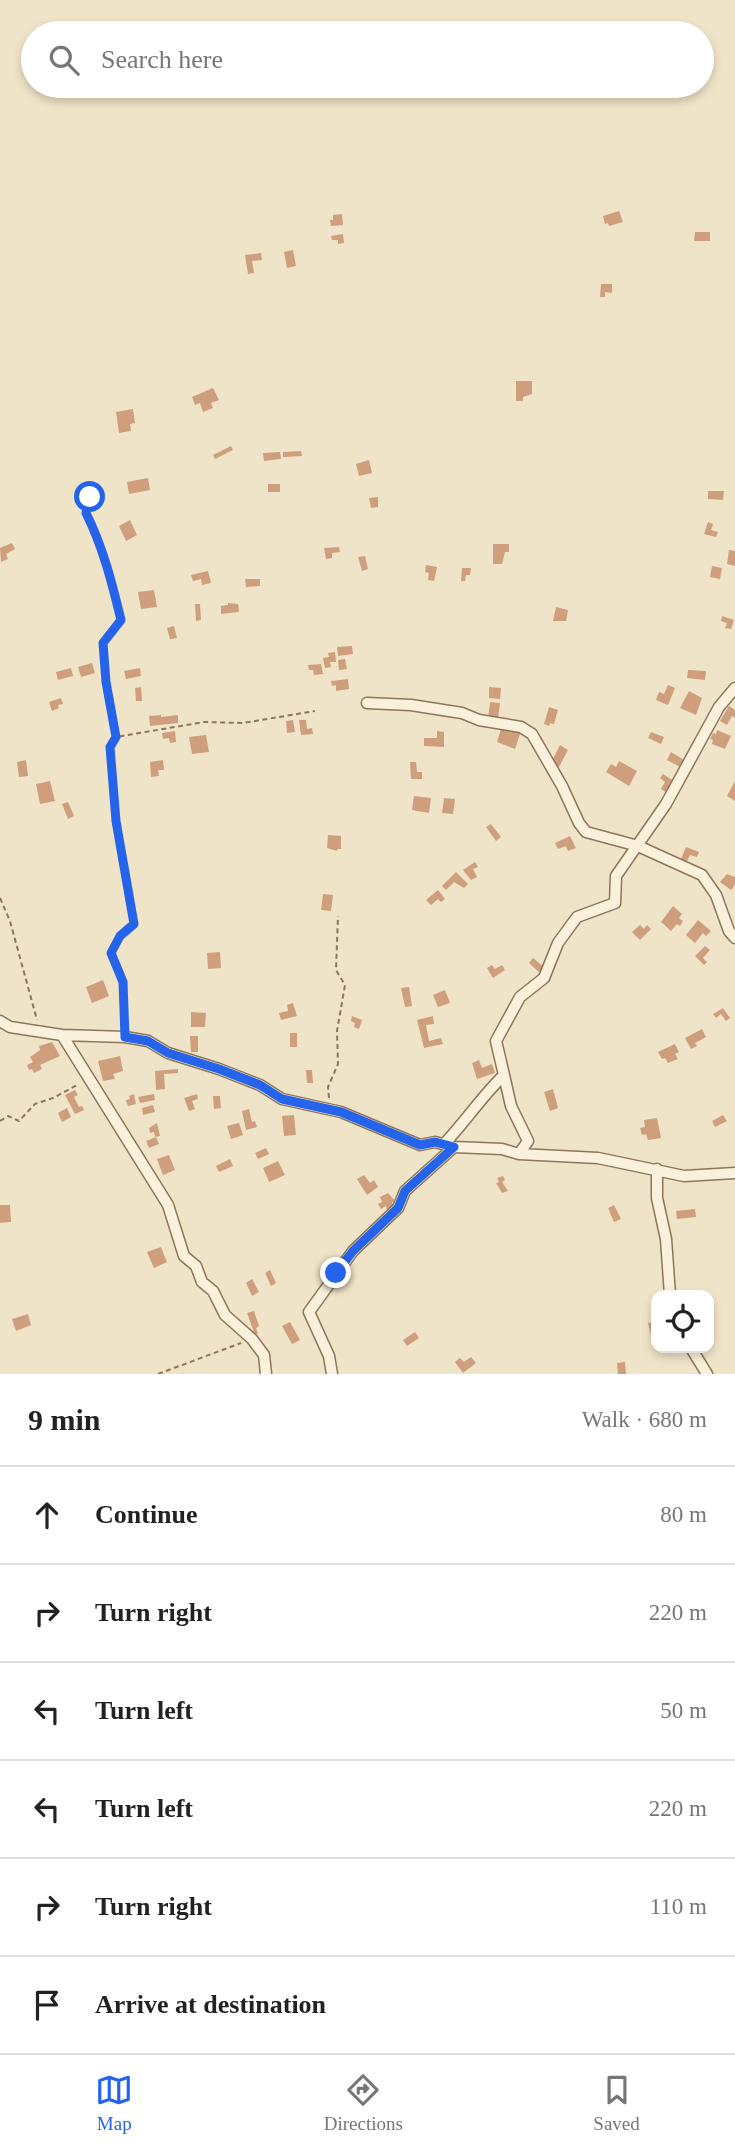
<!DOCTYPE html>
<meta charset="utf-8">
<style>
body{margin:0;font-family:Georgia,serif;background:#f6f6f6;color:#222}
.controls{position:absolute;right:21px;bottom:21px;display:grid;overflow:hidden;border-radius:14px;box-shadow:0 4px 10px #0003}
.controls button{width:63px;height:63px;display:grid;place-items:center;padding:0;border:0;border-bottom:2px solid #e0e0e0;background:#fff;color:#222;font:35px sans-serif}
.stop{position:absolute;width:21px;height:21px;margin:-16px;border:5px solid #2563eb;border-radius:50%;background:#fff}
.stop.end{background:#2563eb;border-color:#fff;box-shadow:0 2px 7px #0008}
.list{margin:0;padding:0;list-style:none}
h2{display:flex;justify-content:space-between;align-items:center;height:91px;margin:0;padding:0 28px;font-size:30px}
h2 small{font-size:23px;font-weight:400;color:#767676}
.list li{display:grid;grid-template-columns:46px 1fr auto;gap:21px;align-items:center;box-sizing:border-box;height:98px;padding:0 28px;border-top:2px solid #e0e0e0}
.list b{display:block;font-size:26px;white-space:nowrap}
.list em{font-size:23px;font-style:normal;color:#767676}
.icon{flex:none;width:38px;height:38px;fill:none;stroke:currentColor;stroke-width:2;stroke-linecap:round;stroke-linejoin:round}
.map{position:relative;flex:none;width:735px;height:1374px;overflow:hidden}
.search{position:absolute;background:#fff;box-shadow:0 4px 10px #0003;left:21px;right:21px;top:21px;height:77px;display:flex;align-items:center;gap:18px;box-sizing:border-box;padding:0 24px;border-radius:38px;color:#767676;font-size:26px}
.sheet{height:679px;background:#fff}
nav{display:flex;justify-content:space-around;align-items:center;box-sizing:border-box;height:98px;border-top:2px solid #e0e0e0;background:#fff;font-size:19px;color:#767676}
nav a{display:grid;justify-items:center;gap:4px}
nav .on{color:#2563eb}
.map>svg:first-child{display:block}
.building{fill:#cf9f7d}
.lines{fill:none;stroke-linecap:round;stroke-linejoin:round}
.minor-casing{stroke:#8d765c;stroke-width:13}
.path{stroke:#8d765c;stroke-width:2;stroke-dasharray:5 3.5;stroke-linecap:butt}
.minor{stroke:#faf1dc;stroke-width:10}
.route{stroke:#2563eb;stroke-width:9}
</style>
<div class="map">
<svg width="735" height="1374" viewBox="0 0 735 1374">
<rect width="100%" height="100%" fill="#f0e4c8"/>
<path class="building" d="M619,211L623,222L609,226L608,223L605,224L603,216Z
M342,214L343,225L331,226L330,220H333V215Z
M695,232H710V241H694Z
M343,234L344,243L338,244V240H332L331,236Z
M293,250L296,266L287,268L284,252Z
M261,253L262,260L252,261L254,273L248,274L245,255Z
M601,284H612V293L605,292V297H600Z
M516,381H532V394L523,397V401H516Z
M213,388L219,400L211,403L213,408L203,412L200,403L195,405L192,397Z
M133,409L135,423L130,424L131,431L119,433L116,412Z
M231,446L233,450L215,459L213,455Z
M301,451L302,456L283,457V452Z
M280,452L281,459L264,461L263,453Z
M369,460L372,473L359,476L356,464Z
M148,478L150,490L129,494L127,482Z
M268,484H280V492H268Z
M708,491H724L723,500L708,499Z
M378,497V507L371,508L369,498Z
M130,520L137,535L126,541L119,526Z
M708,522L713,524L711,530L718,532L716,537L704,534Z
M12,543L15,549L6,554L8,559L1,562L0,548Z
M493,544H509V552H505L502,564H493Z
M339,547L340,552L332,553V558L326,559L324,548Z
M729,550L735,551V566L727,564Z
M365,556L368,569L362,571L358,557Z
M426,565L437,567L434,581L428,580L429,573L425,572Z
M712,566L722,568L720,579L710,577Z
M462,568H471L470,575H466L465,581H461Z
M208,571L211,583L202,585L201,579L193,581L191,575Z
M245,579H260V586L246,587Z
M154,590L157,607L141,609L138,592Z
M228,603L238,604L239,612L221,614V606L228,605Z
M195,604H200L201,620L196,621Z
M556,607L568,610L566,621H553Z
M722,616L734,620L731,629L725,628L727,623L721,621Z
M174,626L177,638L170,639L167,628Z
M352,646L353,654L338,656L337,647Z
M335,652L336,662H330L331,667L325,668L323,658L329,657L328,653Z
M345,659L347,669L339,670L338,660Z
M92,663L95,673L81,677L78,667Z
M321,664L323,674L314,675L313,670H309L308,665Z
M71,668L73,676L58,680L56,672Z
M140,668L141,676L126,679L124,671Z
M688,670L706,671L705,680L687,678Z
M348,679L349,689L336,691V685L332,686L331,681Z
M668,685L675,688L668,705L656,700L659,692L664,694Z
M141,687L142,701H136L135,688Z
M489,687L501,688L500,699L489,698Z
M689,691L702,698L696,715L680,708Z
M61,698L63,704L58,705L59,708L52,711L49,702Z
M490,702L500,703L498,719L488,718Z
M729,706L735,710V718L732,716L727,725L720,721Z
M549,707L558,710L554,724L550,723L549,726L544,724Z
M161,715V717L178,715V723L150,726L149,716Z
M293,720L295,732L287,733L286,721Z
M299,720H306L307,729L312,728L313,734L301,735Z
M508,727L521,731L515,749L497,742L501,729L507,731Z
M717,730L731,736L725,749L712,744L713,740L710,739L713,733L716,734Z
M175,731L176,742L170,743L169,738L163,739L162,733Z
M437,731L444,732V747L424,746V738H437Z
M651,732L664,737L661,744L648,738Z
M206,735L209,752L192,754L189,737Z
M560,745L568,750L559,767L551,763Z
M671,752L686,761L682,768L667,760Z
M26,760L28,776L19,777L17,762Z
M163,760L164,770H158L159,776L151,777L150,762Z
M619,761L637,771L629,786L606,772L611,764L616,767Z
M410,762H416L417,772H422V779H411Z
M663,774L674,781L667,793L661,789L665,782L660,778Z
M50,781L55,801L40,804L36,784Z
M735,781V801L727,796Z
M414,796L431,798L429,813L412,810Z
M444,798L455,799L453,814L442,813Z
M68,802L74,816L68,819L62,804Z
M491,824L501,837L496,841L486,827Z
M328,835L341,836V849H337V851L327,848Z
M570,836L576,848L568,851L566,846L558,849L555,843Z
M686,847L699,852L697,857L690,855L687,861L681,859Z
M475,862L478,867L473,869L477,877L471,880L463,870Z
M456,872L468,884L464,888L454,882L446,890L442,886Z
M727,874L735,877V885L731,890L720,882Z
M438,890L445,899L441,902L438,899L431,905L426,900Z
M323,894L333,895L331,911L321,910Z
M673,906L682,914L679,918L683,921L680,926L677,924L671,931L661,922Z
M698,920L711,931L706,936L703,933L695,943L686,935Z
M640,925L644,929L647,925L651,929L640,940L632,932Z
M705,946L710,950L703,958L707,962L704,965L695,956Z
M220,952L221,968L208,969L207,953Z
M533,958L545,968L540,973L529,963Z
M492,965L495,969L502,965L505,970L493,978L487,968Z
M103,980L109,996L92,1003L86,987Z
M409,987L412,1006L405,1007L401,988Z
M445,990L450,1003L438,1007L433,995Z
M293,1003L297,1016L281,1020L279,1013L288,1011L287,1005Z
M723,1008L730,1018L726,1021L721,1014L716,1018L713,1014Z
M191,1012L206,1013L205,1027H191Z
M352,1016L362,1020L359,1029L354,1027L355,1023L351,1021Z
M433,1016L434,1024L426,1025L429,1041L441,1038L443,1044L424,1048L417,1020Z
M702,1029L706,1037L695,1043L697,1046L691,1049L685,1038Z
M290,1033H297V1047H290Z
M190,1036H198V1052H191Z
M52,1042L60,1056L40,1065L42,1069L34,1073L32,1069L29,1070L27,1065L33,1062L30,1057L40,1050L39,1046Z
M675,1044L679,1052L675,1054L678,1059L668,1063L665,1058L662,1059L658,1052Z
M120,1056L123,1071L113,1074L115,1079L103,1081L98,1061Z
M479,1060L482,1068L492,1064L495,1073L477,1079L472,1063Z
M178,1069V1073L164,1074L165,1089L156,1090L155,1071Z
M306,1070H312L313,1083H307Z
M553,1089L558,1108L550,1111L544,1092Z
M75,1090L78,1095L74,1097L79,1107L82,1106L84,1110L75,1114L65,1095Z
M134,1094L136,1104L128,1106L126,1100L130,1099L129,1096Z
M154,1094L155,1100L140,1103L138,1097Z
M197,1094L198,1099L192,1101L195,1109L189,1111L184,1098Z
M213,1096H220L221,1108L214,1109Z
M153,1105L155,1112L143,1115L142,1108Z
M67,1108L71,1117L62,1122L58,1113Z
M249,1109L252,1122L255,1121L257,1127L246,1130L242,1111Z
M294,1115L296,1135L284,1136L282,1116Z
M723,1115L727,1121L715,1127L712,1121Z
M657,1118L661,1138L648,1140L646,1134L642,1135L640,1128L645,1127L644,1120Z
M157,1123L160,1136L155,1137L154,1132L150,1133L149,1128Z
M239,1123L243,1135L231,1139L227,1126Z
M156,1137L159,1144L149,1148L146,1141Z
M266,1148L269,1154L258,1159L255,1153Z
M169,1155L175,1170L163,1175L157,1159Z
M230,1159L233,1166L219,1172L216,1166Z
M278,1161L285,1175L269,1182L263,1168Z
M364,1175L370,1183L374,1180L378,1187L367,1195L357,1179Z
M503,1176L505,1180L502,1182L508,1191L502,1193L496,1183L499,1182L497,1178Z
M388,1193L395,1201L392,1202L394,1206L387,1210L386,1206L381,1209L378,1204L382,1202L380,1197Z
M0,1205H10L11,1222L0,1223Z
M614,1205L621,1219L614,1222L608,1208Z
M695,1209L696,1217L677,1219L676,1211Z
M161,1247L167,1262L154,1268L147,1252Z
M270,1270L276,1283L271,1286L265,1273Z
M252,1279L259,1292L252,1296L246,1283Z
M254,1311L259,1326L256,1328L258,1334L255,1335L247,1313Z
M28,1314L31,1325L16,1331L12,1319Z
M290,1322L300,1340L292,1344L282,1326Z
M654,1322L656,1338L652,1339L648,1323Z
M415,1332L419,1338L407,1346L403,1340Z
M471,1357L476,1363L463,1373L455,1362L460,1358L464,1362Z
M625,1362L626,1374H618L617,1363Z"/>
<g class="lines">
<g class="minor-casing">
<path id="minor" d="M367,703L411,705L462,713L479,720L521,727L532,734L562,786L579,823L586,832L638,846L702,875L716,895L729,931L735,938
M0,1021L10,1027L62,1035L125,1037L148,1041L168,1053L219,1069L260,1085L282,1099L341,1112L420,1145L435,1142L454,1147L502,1149L519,1154L598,1158L684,1176L735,1173
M62,1035L168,1205L184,1256L196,1266L202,1282L213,1291L225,1315L252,1339L264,1355L266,1374
M504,1075L511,1106L528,1141L519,1154
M445,1143C466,1121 482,1096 504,1075L496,1041L520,997L544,978L558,943L577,917L615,903L616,876L666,804L719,707L735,688
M657,1169V1198L666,1239L670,1295
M691,1348L707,1374
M332,1374L329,1356L309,1312L353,1251L398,1208L405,1191L454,1147"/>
</g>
<path class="path" d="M90,497L86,513C103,547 112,583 121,619L103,643L106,683L116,736
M0,898L10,921L37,1020
M124,1025L123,982L111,953L120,936L134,924L116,821L110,747L116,737L204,722L243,723L315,711
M329,1098L328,1087L338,1064L337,1031L345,985L336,970L338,916
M0,1121L8,1116L19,1121L35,1104L53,1098L79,1084
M158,1374L241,1343"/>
<use href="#minor" class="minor"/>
</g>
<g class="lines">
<path class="route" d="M90,497L86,513C103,547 112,583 121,620L103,643L106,682L116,737L110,747L116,821L134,924L120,936L111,953L123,982L125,1037L148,1041L168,1053L219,1069L260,1085L282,1099L341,1112L420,1145L435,1142L454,1147L405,1191L398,1208L353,1251L336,1273"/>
</g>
</svg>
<div class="controls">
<button><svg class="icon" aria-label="locate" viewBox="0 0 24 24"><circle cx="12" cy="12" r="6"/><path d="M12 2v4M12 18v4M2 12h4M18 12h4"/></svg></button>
</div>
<div class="stop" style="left:90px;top:497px"></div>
<div class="stop end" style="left:336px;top:1273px"></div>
<div class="search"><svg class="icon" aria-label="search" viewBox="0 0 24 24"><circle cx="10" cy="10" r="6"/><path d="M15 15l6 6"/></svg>Search here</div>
</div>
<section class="sheet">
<h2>9 min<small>Walk · 680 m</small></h2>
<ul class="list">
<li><svg class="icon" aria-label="ahead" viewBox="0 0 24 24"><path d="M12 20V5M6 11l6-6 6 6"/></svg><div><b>Continue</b></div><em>80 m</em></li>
<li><svg class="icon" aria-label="right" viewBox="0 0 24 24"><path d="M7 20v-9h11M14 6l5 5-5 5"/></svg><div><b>Turn right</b></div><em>220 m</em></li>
<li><svg class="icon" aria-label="left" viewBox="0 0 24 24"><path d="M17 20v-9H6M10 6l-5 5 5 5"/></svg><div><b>Turn left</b></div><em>50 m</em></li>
<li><svg class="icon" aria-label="left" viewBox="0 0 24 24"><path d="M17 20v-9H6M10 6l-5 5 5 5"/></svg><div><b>Turn left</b></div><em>220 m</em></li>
<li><svg class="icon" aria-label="right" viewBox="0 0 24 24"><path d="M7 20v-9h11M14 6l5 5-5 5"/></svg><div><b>Turn right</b></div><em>110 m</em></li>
<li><svg class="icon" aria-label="arrive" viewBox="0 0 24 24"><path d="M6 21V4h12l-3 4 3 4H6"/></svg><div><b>Arrive at destination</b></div></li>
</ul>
</section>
<nav>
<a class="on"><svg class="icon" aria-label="map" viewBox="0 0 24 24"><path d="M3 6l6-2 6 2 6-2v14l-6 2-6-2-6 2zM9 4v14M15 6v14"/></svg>Map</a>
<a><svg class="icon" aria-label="directions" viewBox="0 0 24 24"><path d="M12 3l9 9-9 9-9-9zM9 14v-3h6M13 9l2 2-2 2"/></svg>Directions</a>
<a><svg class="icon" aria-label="saved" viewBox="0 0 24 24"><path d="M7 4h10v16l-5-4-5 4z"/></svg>Saved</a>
</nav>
